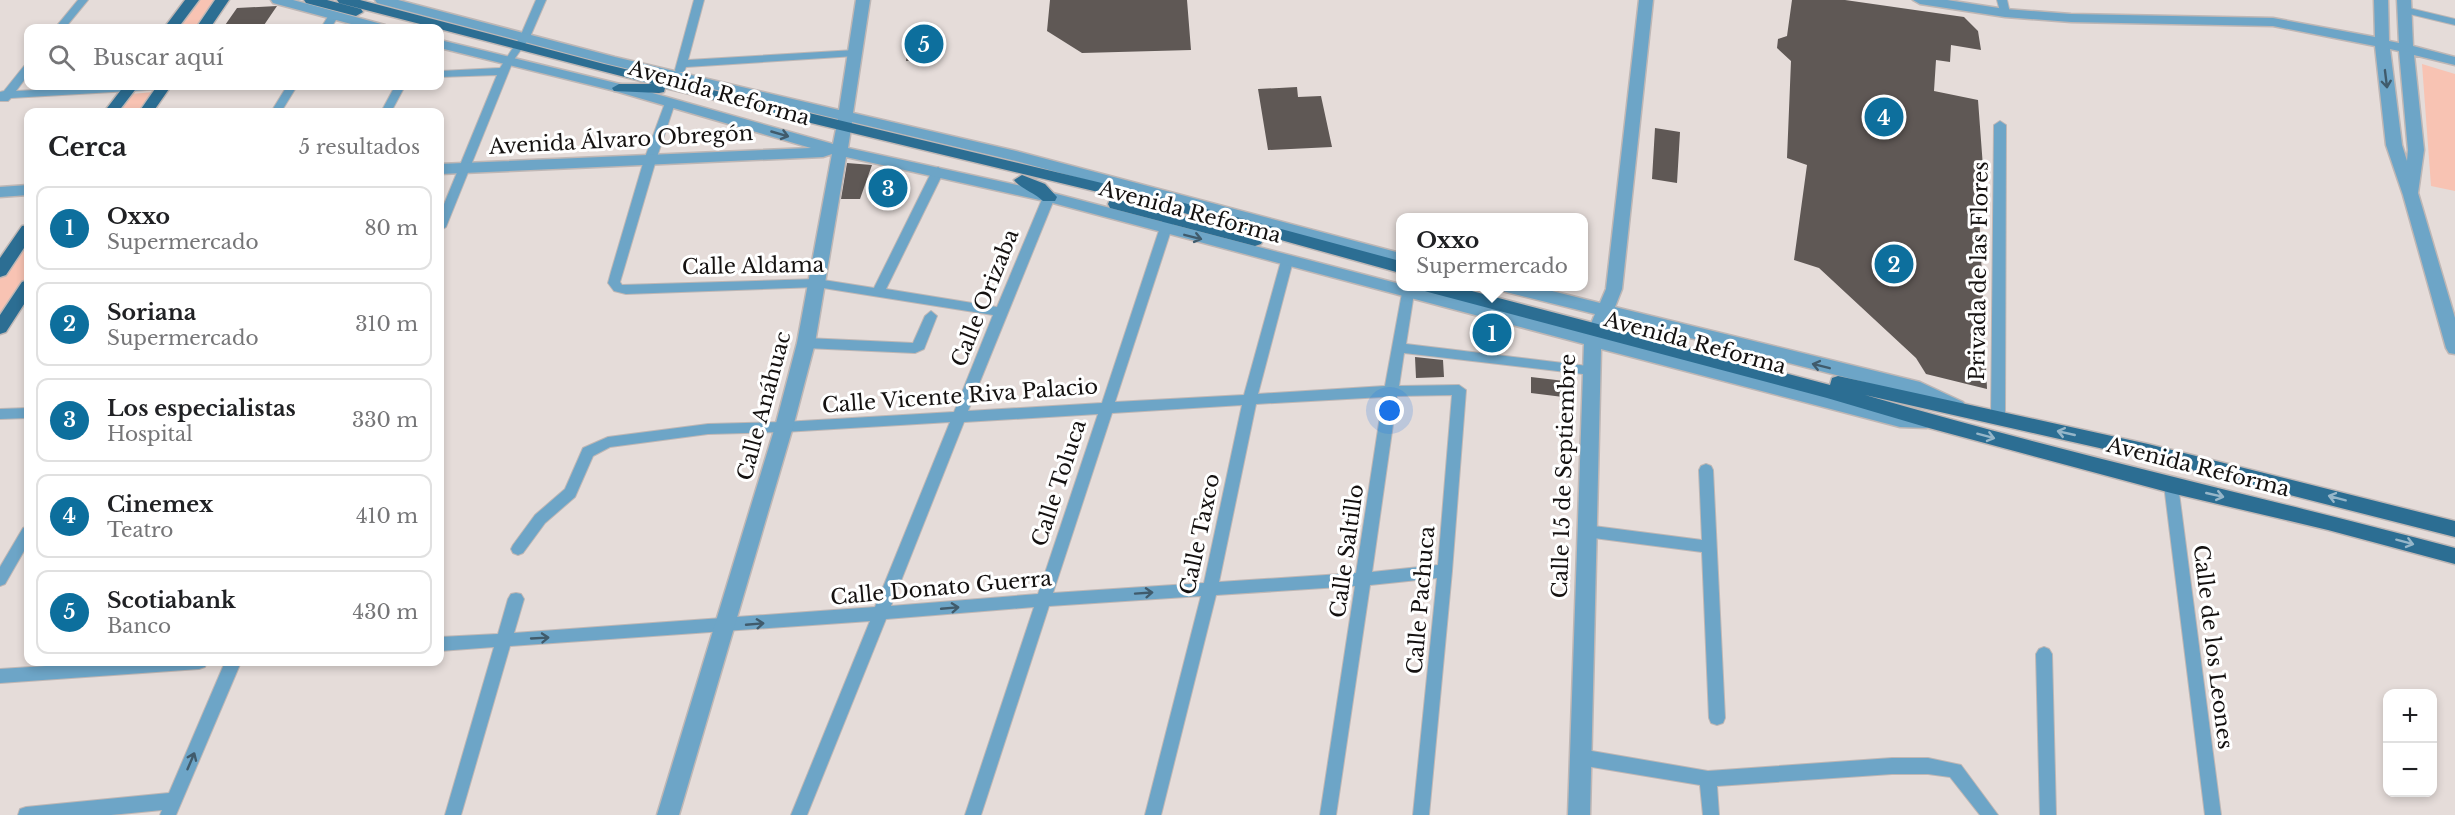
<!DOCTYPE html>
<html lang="es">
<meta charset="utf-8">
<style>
body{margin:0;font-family:"Libre Baskerville",serif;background:#f6f6f6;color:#202124}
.controls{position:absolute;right:18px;bottom:18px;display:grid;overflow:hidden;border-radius:12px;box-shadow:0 3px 9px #0003}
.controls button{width:54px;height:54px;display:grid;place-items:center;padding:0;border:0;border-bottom:2px solid #e0e0e0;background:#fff;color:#202124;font:30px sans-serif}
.you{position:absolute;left:1390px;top:411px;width:21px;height:21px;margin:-15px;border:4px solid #fff;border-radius:50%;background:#1a73e8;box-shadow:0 0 0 9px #1a73e833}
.badge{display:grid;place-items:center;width:39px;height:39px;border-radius:50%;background:#0d6f9d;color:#fff;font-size:20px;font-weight:700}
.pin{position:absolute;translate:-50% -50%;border:3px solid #fff;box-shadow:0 2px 6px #0006}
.popup{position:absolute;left:1396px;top:213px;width:192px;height:78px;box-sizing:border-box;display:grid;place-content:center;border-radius:12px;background:#fff;filter:drop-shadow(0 2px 4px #0005);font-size:20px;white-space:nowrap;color:#757577}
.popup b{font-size:22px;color:#202124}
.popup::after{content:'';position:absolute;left:50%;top:100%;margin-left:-12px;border:12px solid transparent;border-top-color:#fff}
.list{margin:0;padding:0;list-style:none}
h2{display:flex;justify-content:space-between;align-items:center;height:78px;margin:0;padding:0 24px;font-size:26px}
h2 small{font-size:20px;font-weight:400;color:#757577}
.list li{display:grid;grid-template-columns:39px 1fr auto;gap:18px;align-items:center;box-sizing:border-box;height:84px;margin:0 12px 12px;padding:0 12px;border:2px solid #e0e0e0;border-radius:12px}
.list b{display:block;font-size:22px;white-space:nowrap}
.list p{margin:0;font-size:20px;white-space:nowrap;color:#757577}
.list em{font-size:20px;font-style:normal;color:#757577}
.icon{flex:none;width:33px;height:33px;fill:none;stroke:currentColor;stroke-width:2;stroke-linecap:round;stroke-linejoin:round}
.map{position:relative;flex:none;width:2455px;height:815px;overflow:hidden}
.search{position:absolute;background:#fff;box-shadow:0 3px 9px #0003;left:24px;top:24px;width:420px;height:66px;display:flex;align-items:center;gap:15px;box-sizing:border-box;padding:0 21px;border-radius:12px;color:#757577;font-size:22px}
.panel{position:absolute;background:#fff;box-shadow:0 3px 9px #0003;left:24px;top:108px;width:420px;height:558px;border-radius:12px}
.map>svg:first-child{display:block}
.green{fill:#f8c3b3}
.building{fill:#5f5855}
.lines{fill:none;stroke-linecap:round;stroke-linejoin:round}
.minor-casing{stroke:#bfb7b5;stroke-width:2}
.tertiary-casing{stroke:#bfb7b5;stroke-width:3}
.primary-casing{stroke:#bfb7b5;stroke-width:3}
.minor{fill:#6da5c7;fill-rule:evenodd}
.tertiary{fill:#6da5c7;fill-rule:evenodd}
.primary{fill:#2c6e93;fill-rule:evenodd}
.oneway{stroke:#405b6c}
.oneway2{stroke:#96b6c9}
.labels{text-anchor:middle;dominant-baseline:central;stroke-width:6;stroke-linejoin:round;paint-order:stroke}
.street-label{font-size:21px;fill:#141110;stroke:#fff}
</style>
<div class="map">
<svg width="2455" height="815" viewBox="0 0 2455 815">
<rect width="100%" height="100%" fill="#e5dcd9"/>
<path class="green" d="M196,0H217L197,28H176Z
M2422,64L2455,74V191L2431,186Z
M154,92L140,112H118L131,94Z
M28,238V274L0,317V279Z"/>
<path class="building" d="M1050,0H1187L1191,50L1082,53L1047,31Z
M1792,0H1845L1964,17L1978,31L1981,50L1951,45L1950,62L1936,60L1934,91L1978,100L1983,167L1977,166L1987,389L1926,374L1916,358L1819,268L1794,260L1807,165L1787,158L1791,61L1777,48L1778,39L1787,36Z
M277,6L262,28H223L237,8Z
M940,33L938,53L923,60L906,61L911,35Z
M1297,87L1298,97L1321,96L1332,147L1268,150L1258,89Z
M1655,128L1680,132L1677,183L1652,179Z
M847,163L872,165L860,199H841Z
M1415,357L1443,360L1444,377L1416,378Z
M1531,377L1573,382L1571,398L1531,393Z"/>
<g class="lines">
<g class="minor-casing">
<path id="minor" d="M78,0H88L65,28H55Z
M536,0H546L530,37L513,61L446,227L440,231V214L497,75L440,77V71L500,68L520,37Z
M694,0H704L688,60L855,50L860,53L855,56L686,67L684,72H676L675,70Z
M1997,0H2007L2010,13L2009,15H2001Z
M2405,7L2455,19V25L2401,12V8Z
M334,12L339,15L331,28H321L330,13Z
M28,65V75L16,91L112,86H169L164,89L11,98L8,101H0V92L4,91L24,66Z
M287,86H297L281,112H271Z
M395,86H405L391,112H381Z
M670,100L675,103L656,160L623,272L620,282L622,285L817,279L874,288L932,171L938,167L944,171L886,289L997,307L1043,197L1049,193L1053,194L1055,197L968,411L1102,403L1169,200L1175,196L1181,200L1115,402L1244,395L1281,261L1287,257L1293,261L1258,394L1385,386L1402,293L1408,289L1414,293L1406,344L1596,367L1598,370L1596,373L1591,375L1404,353L1399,386L1459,385L1466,390L1452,571L1429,815H1413L1437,578L1370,585L1336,815H1320L1355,586L1216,595L1161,815H1145L1201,596L1049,606L981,815H965L1034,607L886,619L807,815H791L870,621L510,646L461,815H445L494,647L440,651V637L498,634L508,599L511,594L516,593L521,594L524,599L514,633L875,607L950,422L784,432L708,434L610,447L593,456L575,497L545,523L523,553L518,555L513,553L511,549L513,545L535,515L565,489L583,448L608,437L708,424L784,422L954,412L993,315L817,287L626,294L614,291L608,283L611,272L644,160L665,103ZM1452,395L1438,565L1372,572L1397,396ZM1383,397L1356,573L1219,582L1256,404ZM1242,405L1204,583L1053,593L1112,413ZM1098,414L1038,594L891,606L964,422Z
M2000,121L2006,125L2005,417L2003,421H1993L1991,417L1994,125Z
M931,311L937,316L924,349L915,353L806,348L800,343L806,338L913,343L925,316Z
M28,408V418L0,419V409Z
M1706,464L1711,466L1713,470L1725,718L1723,723L1717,725L1711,723L1709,718L1702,552L1586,537L1581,535L1579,531L1581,527L1586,525L1702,540L1699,470L1701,466Z
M2171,479L2176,481L2178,485L2221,815H2205L2164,485L2166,481Z
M28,526V544L5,584L0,586V567L23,528Z
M2044,647L2049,649L2052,654L2056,815H2040L2036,654L2039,649Z
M107,662H207L205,667L199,669L0,683V669Z
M225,662H241L176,815H160L162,810L111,815H18L20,809L26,807L169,793Z
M1580,749L1708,771L1892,758H1928L1961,765L1998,815H1980L1950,777L1928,774H1892L1717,786L1719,815H1703L1700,785L1580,765L1574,762L1572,757L1574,752Z"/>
</g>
<g class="tertiary-casing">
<path id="tertiary" d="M271,0H293L385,25L387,28H366L273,3Z
M375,0H398L615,57L839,110L856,0H870L853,113L1016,151L1400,253V265L1016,161L852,122L848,148L1049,192L1400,284V286H1409L1587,333L1595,314L1506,292L1500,290L1498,286H1532L1600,303L1606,289L1639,0H1653L1622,289L1615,307L1920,382L1963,402L1966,407L1963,412L1957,414L1915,395L1611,318L1603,337L1900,413L1932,416L1935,421L1932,426L1926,428L1900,427L1601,349L1590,815H1568L1584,344L1049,202L846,157L815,343L793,427L679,815H657L775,427L797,343L832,154L823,157L440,174V164L811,148L615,91L440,48V40L624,85L833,144L838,119L608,64L377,3Z
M1913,0H1947L2005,9L2071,14L2273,18L2375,37L2374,0H2388L2389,41L2399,43L2397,0H2411L2413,46L2455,57V65L2414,55L2424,150L2418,193L2455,318V354L2449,353L2446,348L2403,195L2386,145L2375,46L2273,26L2071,22L2005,17L1920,4ZM2390,49L2399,51L2408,150L2407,161L2402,145Z
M28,185V195L0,197V187Z"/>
</g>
<g class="primary-casing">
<path id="primary" d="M185,0H199L178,28H164Z
M215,0H229L210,28H196Z
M304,0H327L361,9L363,12L356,16L306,3Z
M337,0H360L604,64L1173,200L1400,261V273L1173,210L665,88L664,92L659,93L614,91L612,88L619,84H652L339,3Z
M124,86H138L118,112H104Z
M157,86H171L153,112H139Z
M1022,175L1045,184L1057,197L1055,201H1043C1035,193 1021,189 1014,180Z
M1116,199L1255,234L1261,236L1263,240L1261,244L1255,246L1110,208L1108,204L1110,200Z
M28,225V242L6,275L0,277V258L22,226Z
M28,280V298L6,332L0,334V315L22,282Z
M1420,286H1453L1830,385L1832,378L1838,376L2148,444L2455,521V537L2148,459L1865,395C2060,452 2259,496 2455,548V564L2328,530L2171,493L1929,428L1827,398L1428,292L1422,290Z"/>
</g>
<use href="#minor" class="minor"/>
<use href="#tertiary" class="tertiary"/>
<use href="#primary" class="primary"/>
</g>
<defs><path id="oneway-shaft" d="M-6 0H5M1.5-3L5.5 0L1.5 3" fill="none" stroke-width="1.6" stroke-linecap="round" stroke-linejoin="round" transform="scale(1.5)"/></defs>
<g class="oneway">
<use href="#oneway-shaft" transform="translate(2386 79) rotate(83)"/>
<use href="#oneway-shaft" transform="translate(780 134) rotate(16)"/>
<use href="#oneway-shaft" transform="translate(1193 237) rotate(14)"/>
<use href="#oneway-shaft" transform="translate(1821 366) rotate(-166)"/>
<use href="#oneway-shaft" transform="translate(1144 593) rotate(-4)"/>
<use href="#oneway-shaft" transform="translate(950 608) rotate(-5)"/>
<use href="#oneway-shaft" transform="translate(755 624) rotate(-5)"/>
<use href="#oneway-shaft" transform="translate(540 638) rotate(-3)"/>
<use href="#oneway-shaft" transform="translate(191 761) rotate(-67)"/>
</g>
<g class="oneway2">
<use href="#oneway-shaft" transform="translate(2066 433) rotate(-167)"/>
<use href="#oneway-shaft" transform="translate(1986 436) rotate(15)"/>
<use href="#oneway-shaft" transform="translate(2215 495) rotate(13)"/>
<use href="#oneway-shaft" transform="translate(2337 498) rotate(-165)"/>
<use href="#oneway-shaft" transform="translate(2405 542) rotate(15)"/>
</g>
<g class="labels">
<g class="street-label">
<text transform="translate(719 93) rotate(16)">Avenida Reforma</text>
<text transform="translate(621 140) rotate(-3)">Avenida Álvaro Obregón</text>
<text transform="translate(1190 212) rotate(15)">Avenida Reforma</text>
<text transform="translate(753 266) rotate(-1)">Calle Aldama</text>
<text transform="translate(1979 271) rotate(-89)">Privada de las Flores</text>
<text transform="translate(985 298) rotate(-68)">Calle Orizaba</text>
<text transform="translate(1695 343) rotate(15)">Avenida Reforma</text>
<text transform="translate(960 396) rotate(-4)">Calle Vicente Riva Palacio</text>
<text transform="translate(764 406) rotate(-75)">Calle Anáhuac</text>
<text transform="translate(2198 467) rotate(14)">Avenida Reforma</text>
<text transform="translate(1564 476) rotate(-88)">Calle 15 de Septiembre</text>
<text transform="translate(1059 483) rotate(-72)">Calle Toluca</text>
<text transform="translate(1200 534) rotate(-78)">Calle Taxco</text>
<text transform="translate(1347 551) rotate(-82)">Calle Saltillo</text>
<text transform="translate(941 588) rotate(-5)">Calle Donato Guerra</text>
<text transform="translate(1421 600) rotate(-85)">Calle Pachuca</text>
<text transform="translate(2213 647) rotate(83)">Calle de los Leones</text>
</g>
</g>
</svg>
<div class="controls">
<button>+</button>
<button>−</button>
</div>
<div class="you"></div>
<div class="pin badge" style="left:1492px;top:333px">1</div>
<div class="popup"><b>Oxxo</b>Supermercado</div>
<div class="pin badge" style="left:1894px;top:264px">2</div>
<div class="pin badge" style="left:888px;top:188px">3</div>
<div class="pin badge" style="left:1884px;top:117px">4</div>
<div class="pin badge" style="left:924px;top:44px">5</div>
<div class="search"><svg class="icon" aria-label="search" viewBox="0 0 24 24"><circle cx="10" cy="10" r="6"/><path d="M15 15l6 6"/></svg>Buscar aquí</div>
<section class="panel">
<h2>Cerca<small>5 resultados</small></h2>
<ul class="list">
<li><span class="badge">1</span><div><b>Oxxo</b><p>Supermercado</p></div><em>80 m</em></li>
<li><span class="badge">2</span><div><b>Soriana</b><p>Supermercado</p></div><em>310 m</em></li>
<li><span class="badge">3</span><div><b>Los especialistas</b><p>Hospital</p></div><em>330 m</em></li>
<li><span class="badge">4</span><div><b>Cinemex</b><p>Teatro</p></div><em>410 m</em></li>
<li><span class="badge">5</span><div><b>Scotiabank</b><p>Banco</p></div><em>430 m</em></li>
</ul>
</section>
</div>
